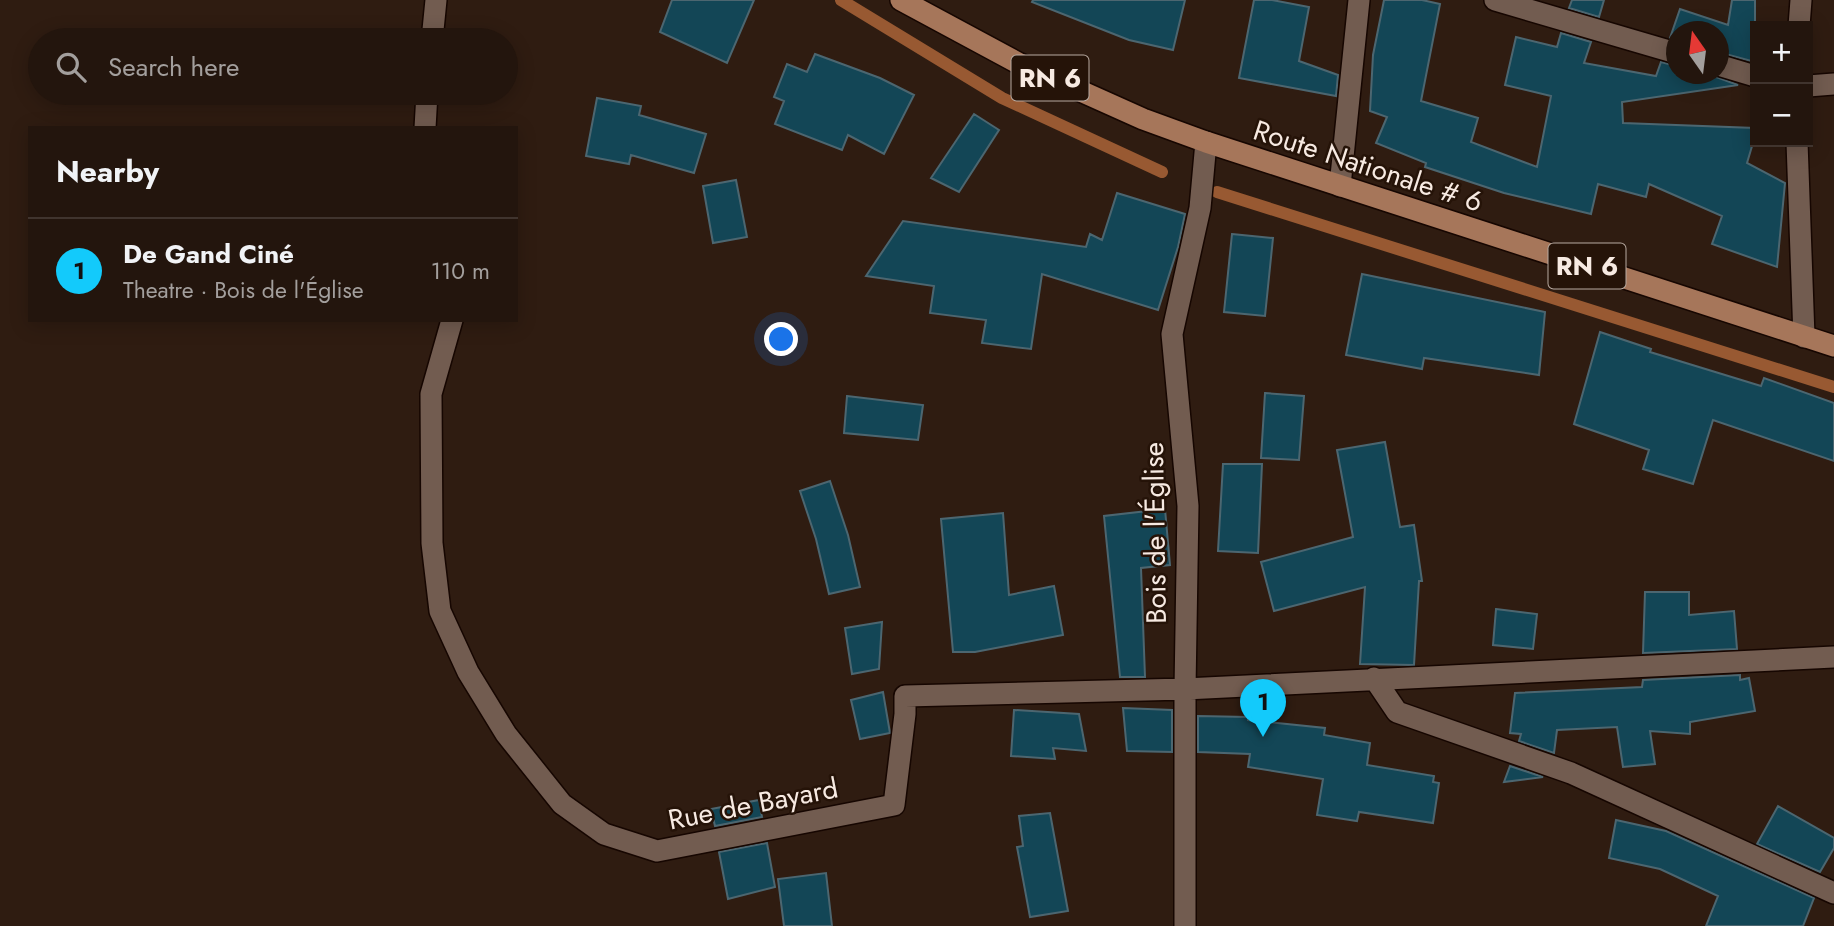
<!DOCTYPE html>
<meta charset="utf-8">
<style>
body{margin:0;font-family:Jost,sans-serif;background:#2b1e16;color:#f1f3f6}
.controls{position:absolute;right:21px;top:21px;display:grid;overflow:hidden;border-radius:0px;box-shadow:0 4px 18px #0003}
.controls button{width:63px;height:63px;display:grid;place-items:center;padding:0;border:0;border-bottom:2px solid #40342e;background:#23150d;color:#f1f3f6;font:35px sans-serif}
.compass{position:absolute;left:1666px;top:21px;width:63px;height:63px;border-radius:50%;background:#23150d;box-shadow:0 4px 18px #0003;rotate:346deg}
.you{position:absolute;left:782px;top:340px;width:24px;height:24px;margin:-18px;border:5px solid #fff;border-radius:50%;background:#1a73e8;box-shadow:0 0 0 10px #1a73e833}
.badge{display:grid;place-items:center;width:46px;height:46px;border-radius:50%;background:#13cafb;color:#111;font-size:23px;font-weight:700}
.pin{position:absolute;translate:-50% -58px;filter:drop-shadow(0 2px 4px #0008)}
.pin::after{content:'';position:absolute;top:37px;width:24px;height:21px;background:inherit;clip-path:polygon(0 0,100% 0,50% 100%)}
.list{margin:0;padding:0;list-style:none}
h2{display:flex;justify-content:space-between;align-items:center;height:91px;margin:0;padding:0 28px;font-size:30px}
h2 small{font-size:23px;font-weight:400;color:#a39f9d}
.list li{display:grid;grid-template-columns:46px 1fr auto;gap:21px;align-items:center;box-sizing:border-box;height:105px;padding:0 28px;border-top:2px solid #40342e}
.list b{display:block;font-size:26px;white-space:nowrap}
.list p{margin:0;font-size:23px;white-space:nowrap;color:#a39f9d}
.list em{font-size:23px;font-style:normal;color:#a39f9d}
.icon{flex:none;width:38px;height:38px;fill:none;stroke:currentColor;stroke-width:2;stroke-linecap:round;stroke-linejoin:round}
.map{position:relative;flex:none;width:1834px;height:926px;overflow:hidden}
.search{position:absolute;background:#23150d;box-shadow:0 4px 18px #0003;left:28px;top:28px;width:490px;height:77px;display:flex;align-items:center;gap:18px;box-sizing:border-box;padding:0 24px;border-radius:38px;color:#a39f9d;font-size:26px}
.panel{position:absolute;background:#23150d;box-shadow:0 4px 18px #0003;left:28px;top:126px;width:490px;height:196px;border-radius:0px}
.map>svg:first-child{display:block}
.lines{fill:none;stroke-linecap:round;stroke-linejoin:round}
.stream{stroke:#985932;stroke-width:12}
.building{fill:#134656;stroke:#4c6670;stroke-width:2}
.minor-casing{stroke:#160601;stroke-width:24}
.major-casing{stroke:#160601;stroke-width:24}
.minor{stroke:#725c50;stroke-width:21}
.major{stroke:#a6765a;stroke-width:21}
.labels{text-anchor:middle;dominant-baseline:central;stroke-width:5;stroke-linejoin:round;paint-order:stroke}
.shield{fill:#251308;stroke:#b8aaa1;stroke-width:2}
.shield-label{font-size:26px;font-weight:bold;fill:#f7eae2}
.street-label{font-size:28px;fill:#f7eae2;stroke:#251308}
</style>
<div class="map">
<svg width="1834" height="926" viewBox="0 0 1834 926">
<rect width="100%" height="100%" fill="#2f1c11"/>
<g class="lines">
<path class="stream" d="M841,0L1002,98L1162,172
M1217,192L1834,387"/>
</g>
<path class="building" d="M672,0H754L727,63L660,32Z
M1033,0H1185L1173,50L1129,40L1032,2Z
M1254,0H1272L1309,7L1299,61L1338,75L1336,96L1239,78Z
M1384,0H1422L1440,4L1421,101L1478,118L1471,142L1537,167L1551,96L1505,85L1516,37L1557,47L1561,33L1591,42L1584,63L1656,76L1661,62L1676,66V74H1708L1738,85L1622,102L1623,123L1755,128V136L1747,163L1785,183L1777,267L1712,244L1722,216L1649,184L1646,197L1598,184L1591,214L1504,193L1425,167L1426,163L1376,143L1387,117L1370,111L1373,55Z
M1572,0H1604L1599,17L1569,8Z
M1732,0H1755V62L1718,52V32H1676V39L1670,38L1680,9L1728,25Z
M815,54L880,78L914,95L884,154L848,135L842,150L775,124L784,101L774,97L787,64L807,72Z
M597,98L641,106L639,115L706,134L694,173L631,155L629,164L586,156Z
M974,114L999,130L959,192L931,178Z
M736,180L747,237L713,243L703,186Z
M1117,193L1185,214L1178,247L1158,310L1042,274L1031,349L982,343L986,320L930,313L934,286L866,276L903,221L1086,247L1090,234L1102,240Z
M1232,234L1273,238L1265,316L1224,312Z
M1362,274L1545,312L1539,375L1424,358L1422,369L1346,355Z
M1600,332L1651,349L1650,352L1761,386L1764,378L1834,403V461L1713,420L1693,484L1643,469L1649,450L1574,424Z
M1265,393L1304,396L1299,460L1261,458Z
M847,396L923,405L918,440L844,433Z
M1385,442L1400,527L1414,525L1422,581H1419L1414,665L1360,664L1365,587L1274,611L1261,562L1353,537L1337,450Z
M1223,464H1262L1258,553L1218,551Z
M830,481L848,535L860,587L829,594L816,539L800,491Z
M1165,509L1170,565L1141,568L1145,677H1120L1104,516Z
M1003,513L1009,595L1054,586L1063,635L975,652H953L941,519Z
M1645,592H1689V615L1734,611L1737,649L1643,653Z
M1496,609L1537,614L1533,649L1493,645Z
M882,622L879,669L852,674L845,628Z
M1740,675V680L1749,678L1755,711L1690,722V734L1650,731L1655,764L1623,767L1617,727L1557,730L1554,753L1519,741L1521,734L1510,733L1515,693L1642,687L1643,680Z
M883,692L890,733L860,739L851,700Z
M1123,708L1172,710V752L1127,751Z
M1014,710L1079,714L1086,751L1053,748L1055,759L1011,756Z
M1198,716L1248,717V720L1325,728L1324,735L1370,743L1367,765L1434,776L1433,782L1439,783L1433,823L1359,812L1357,821L1317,815L1323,779L1248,767L1250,754L1198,752Z
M1510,766L1543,777L1504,782Z
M759,800L762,817L715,826L711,809Z
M1778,806L1834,838V848L1820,872L1757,844Z
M1050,813L1068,911L1030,917L1017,847L1023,846L1019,816Z
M1616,820L1666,831L1814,898L1803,926H1706L1718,896L1660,869L1609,858Z
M767,843L775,887L728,899L719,852Z
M826,873L832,926H784L778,879Z"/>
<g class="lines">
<g class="minor-casing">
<path id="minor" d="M1495,0L1676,53
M1799,26L1801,0
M432,40L436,0
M1718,65L1755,76
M1808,86L1834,84
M425,128L427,93
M1797,142L1804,337
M1340,186L1359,0
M452,320L431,394L432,543L440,611L468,672L506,734L562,804L604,834L657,851L894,805L905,714V696L1185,689L1834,657
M1374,678L1397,712L1571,773L1834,893
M1185,926V689L1188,506L1172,334L1200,208L1206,142"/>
</g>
<g class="major-casing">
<path id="major" d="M901,0L1018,63L1143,119L1206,142L1834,346"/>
</g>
<use href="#minor" class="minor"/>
<use href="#major" class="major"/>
</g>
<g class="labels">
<g class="shield">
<rect x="1011.5" y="55.5" width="77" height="45" rx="5"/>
<rect x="1548.5" y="243.5" width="77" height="45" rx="5"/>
</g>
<g class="shield-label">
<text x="1050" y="78">RN 6</text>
<text x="1587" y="266">RN 6</text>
</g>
<g class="street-label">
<text transform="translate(1368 166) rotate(18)">Route Nationale # 6</text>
<text transform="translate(1155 533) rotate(-91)">Bois de l'Église</text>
<text transform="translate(753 804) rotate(-11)">Rue de Bayard</text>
</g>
</g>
</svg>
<div class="controls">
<button>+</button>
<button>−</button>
</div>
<svg class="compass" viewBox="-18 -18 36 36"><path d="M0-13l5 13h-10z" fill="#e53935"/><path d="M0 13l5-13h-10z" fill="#a39f9d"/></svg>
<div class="you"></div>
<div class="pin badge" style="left:1263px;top:737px">1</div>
<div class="search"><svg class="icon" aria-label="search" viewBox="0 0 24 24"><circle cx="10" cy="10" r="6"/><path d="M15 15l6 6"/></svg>Search here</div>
<section class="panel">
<h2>Nearby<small></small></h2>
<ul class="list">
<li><span class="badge">1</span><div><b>De Gand Ciné</b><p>Theatre · Bois de l'Église</p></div><em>110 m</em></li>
</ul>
</section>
</div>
